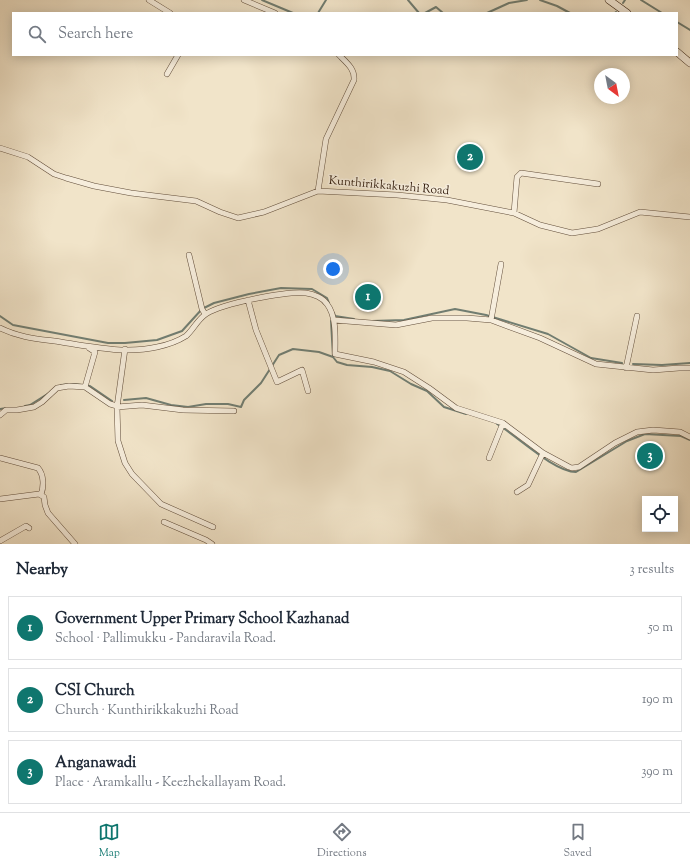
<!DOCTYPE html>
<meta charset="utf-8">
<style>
body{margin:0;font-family:"Sorts Mill Goudy",serif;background:#f6f6f7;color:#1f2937}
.controls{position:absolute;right:12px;bottom:12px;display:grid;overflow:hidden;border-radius:0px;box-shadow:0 2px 10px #0003}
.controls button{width:36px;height:36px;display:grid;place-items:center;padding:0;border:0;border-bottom:1px solid #e0e1e3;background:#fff;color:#1f2937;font:20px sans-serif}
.compass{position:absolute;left:594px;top:68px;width:36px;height:36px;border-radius:50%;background:#fff;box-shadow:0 2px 10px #0003;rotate:148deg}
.you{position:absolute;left:333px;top:269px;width:14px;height:14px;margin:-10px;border:3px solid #fff;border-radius:50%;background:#1a73e8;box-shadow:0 0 0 6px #1a73e833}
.badge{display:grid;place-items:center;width:26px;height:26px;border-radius:50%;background:#0f766e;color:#fff;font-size:13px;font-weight:700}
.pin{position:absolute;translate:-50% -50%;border:2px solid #fff;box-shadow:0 1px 4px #0006}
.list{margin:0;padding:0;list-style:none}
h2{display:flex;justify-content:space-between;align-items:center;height:52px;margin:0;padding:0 16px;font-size:17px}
h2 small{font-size:13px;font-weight:400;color:#747a83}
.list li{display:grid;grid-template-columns:26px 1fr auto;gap:12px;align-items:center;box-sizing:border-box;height:64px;margin:0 8px 8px;padding:0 8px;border:1px solid #e0e1e3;border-radius:0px}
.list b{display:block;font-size:15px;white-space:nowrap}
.list p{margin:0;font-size:13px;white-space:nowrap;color:#747a83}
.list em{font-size:13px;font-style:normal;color:#747a83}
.icon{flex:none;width:22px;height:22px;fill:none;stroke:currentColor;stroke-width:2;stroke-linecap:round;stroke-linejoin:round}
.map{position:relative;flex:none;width:690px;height:544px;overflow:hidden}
.search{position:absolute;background:#fff;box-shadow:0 2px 10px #0003;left:12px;right:12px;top:12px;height:44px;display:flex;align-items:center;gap:10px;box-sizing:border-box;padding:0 14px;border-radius:0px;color:#747a83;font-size:15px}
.sheet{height:268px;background:#fff}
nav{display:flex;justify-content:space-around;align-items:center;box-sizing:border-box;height:56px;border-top:1px solid #e0e1e3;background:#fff;font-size:11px;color:#747a83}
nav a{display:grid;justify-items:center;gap:2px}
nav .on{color:#0f766e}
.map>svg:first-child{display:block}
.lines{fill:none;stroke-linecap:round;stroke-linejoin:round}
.stream{stroke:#717d71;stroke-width:2}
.street-casing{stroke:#614d3a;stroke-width:6}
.secondary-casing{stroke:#311b0b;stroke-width:8}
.street{stroke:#f6eddc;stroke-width:5}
.secondary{stroke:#f6eddc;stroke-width:7}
.labels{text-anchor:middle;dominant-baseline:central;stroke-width:3;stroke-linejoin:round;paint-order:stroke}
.street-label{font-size:12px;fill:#311b0b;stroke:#f6eddc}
</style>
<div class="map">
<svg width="690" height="544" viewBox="0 0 690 544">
<rect width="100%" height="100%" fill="#f1e4c9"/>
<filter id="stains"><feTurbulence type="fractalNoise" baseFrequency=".005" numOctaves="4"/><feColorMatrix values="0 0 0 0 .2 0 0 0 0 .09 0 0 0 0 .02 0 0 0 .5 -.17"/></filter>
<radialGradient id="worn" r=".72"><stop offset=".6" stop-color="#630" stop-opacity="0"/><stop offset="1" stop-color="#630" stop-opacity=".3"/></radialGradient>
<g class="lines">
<path class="stream" d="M262,0L293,13
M408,0L419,13
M540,0L557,6L570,13
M641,0L662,13
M623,3L625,0
M318,13L326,0
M425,13L436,7L443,13
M487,13L509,3L527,0
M615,13L616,12
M677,22L690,30
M334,313L335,316L331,321L333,357L337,362L347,365L372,367L390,371L411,384L427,391L444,407L466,414
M0,316L13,325L108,343H125L157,340L182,331L202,309L214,303L249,294L281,288L312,289L327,298L329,303
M335,316L354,319
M372,321L404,320L455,309L486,315L548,334L591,358L622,363
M633,364L662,365L690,363
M61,385L73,384L90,386L112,401
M124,400L146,398L171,405L188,407L206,404H228L241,407L244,400L261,383L279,355L293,349L319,352L333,357
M25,406L30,405L49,393
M0,409L7,408
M497,424C516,435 554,472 576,472L627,441L645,434L681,436L690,440"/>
<g class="street-casing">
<path id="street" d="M149,0L170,13
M244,0L275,13
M167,74L178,55
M0,148L28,157L54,174L66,178L94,186L131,193L196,201L220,212L238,218L264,212L318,191L397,195L447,200L514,213L540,225L572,233L598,229L640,212L690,217
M318,191L326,139L354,80C355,69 347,63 339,55
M514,213L517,177L521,173L598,184
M189,255L202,309L205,314
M248,300L256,330L277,382L302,370L308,391
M334,320L396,325L432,318H467L491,320L540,338L596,364L653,370L679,368H690
M491,320L501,264
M0,328C20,338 40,339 61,342C92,347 126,354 157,347C167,345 178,341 186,336C193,330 198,319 206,314C223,303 287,291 306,293C314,294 323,298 327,304C337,317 335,339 335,354L374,362L404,372L429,388L456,408L503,423L543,453L569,467L572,468L579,467L615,443L637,432L653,430L680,432L690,437
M125,349L117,407L118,441L125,463L132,474L161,504L213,527
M626,368L637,316
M85,387L95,352L89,348
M117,407L142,405L183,410L234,411
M0,415L6,410H17L34,407L42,402L57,388L69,386L85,387L110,404L117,406
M0,458L38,468C44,475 44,486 41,495
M489,458L503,423
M517,492L528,485L543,453
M0,499L39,494L44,497L45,505L48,513L75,544
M164,522L206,540L212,544
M0,541L26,526L29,528"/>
</g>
<g class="secondary-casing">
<path id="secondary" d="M609,0L627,13
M677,52L690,63"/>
</g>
<use href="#street" class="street"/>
<use href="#secondary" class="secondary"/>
</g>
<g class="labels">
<g class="street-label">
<text transform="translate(389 186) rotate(5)">Kunthirikkakuzhi Road</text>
</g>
</g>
<rect width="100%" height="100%" filter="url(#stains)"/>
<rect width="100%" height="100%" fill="url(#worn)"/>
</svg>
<div class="controls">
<button><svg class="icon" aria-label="locate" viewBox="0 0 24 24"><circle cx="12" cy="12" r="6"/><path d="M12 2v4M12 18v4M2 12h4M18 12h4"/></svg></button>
</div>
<svg class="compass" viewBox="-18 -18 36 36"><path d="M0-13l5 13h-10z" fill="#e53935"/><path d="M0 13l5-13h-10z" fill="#747a83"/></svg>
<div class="you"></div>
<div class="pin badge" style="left:368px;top:297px">1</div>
<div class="pin badge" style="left:470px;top:157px">2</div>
<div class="pin badge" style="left:650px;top:456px">3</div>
<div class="search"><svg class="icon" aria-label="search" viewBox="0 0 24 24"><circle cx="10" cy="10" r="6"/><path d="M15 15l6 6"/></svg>Search here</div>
</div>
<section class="sheet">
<h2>Nearby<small>3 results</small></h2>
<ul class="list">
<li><span class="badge">1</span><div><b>Government Upper Primary School Kazhanad</b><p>School · Pallimukku - Pandaravila Road.</p></div><em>50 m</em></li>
<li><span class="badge">2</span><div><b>CSI Church</b><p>Church · Kunthirikkakuzhi Road</p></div><em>190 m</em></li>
<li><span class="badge">3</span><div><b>Anganawadi</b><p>Place · Aramkallu - Keezhekallayam Road.</p></div><em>390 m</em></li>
</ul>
</section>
<nav>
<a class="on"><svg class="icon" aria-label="map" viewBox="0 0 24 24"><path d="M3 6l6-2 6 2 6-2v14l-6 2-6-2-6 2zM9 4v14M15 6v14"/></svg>Map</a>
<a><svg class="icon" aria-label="directions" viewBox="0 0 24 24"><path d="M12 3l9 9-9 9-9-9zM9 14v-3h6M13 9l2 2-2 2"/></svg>Directions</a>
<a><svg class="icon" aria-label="saved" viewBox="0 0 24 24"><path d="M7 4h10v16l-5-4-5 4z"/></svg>Saved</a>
</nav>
